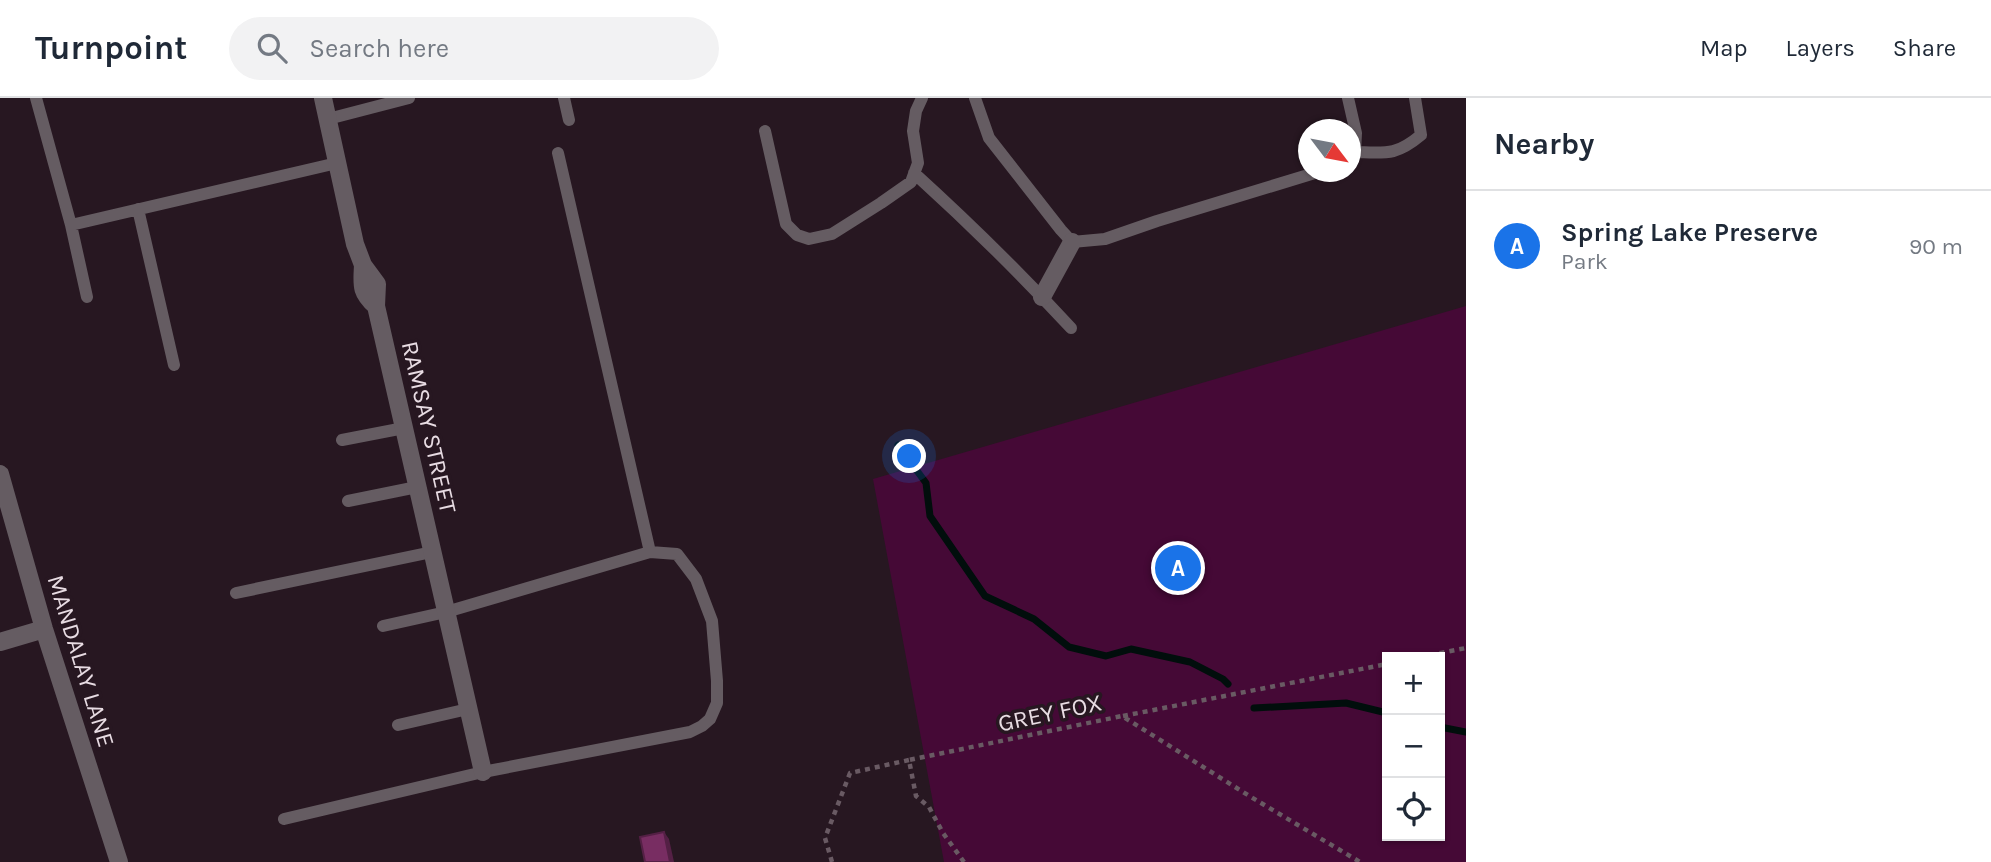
<!DOCTYPE html>
<meta charset="utf-8">
<style>
body{margin:0;font-family:Karla,sans-serif;background:#f2f2f3;color:#1f2937}
.controls{position:absolute;right:21px;bottom:21px;display:grid;overflow:hidden;border-radius:0px;box-shadow:0 2px 5px #0004}
.controls button{width:63px;height:63px;display:grid;place-items:center;padding:0;border:0;border-bottom:2px solid #e0e1e3;background:#fff;color:#1f2937;font:35px sans-serif}
.compass{position:absolute;left:1298px;top:21px;width:63px;height:63px;border-radius:50%;background:#fff;box-shadow:0 2px 5px #0004;rotate:122deg}
.you{position:absolute;left:910px;top:359px;width:24px;height:24px;margin:-18px;border:5px solid #fff;border-radius:50%;background:#1a73e8;box-shadow:0 0 0 10px #1a73e833}
.badge{display:grid;place-items:center;width:46px;height:46px;border-radius:50%;background:#1a73e8;color:#fff;font-size:23px;font-weight:700}
.pin{position:absolute;translate:-50% -50%;border:4px solid #fff;box-shadow:0 2px 7px #0006}
.list{margin:0;padding:0;list-style:none}
h2{display:flex;justify-content:space-between;align-items:center;height:91px;margin:0;padding:0 28px;font-size:30px}
h2 small{font-size:23px;font-weight:400;color:#747a83}
.list li{display:grid;grid-template-columns:46px 1fr auto;gap:21px;align-items:center;box-sizing:border-box;height:112px;padding:0 28px;border-top:2px solid #e0e1e3}
.list b{display:block;font-size:26px;white-space:nowrap}
.list p{margin:0;font-size:23px;white-space:nowrap;color:#747a83}
.list em{font-size:23px;font-style:normal;color:#747a83}
.icon{flex:none;width:38px;height:38px;fill:none;stroke:currentColor;stroke-width:2;stroke-linecap:round;stroke-linejoin:round}
.map{position:relative;flex:none;width:1466px;height:764px;overflow:hidden}
header{display:flex;align-items:center;gap:42px;box-sizing:border-box;height:98px;padding:0 35px;background:#fff;border-bottom:2px solid #e0e1e3}
header strong{font-size:33px}
nav{display:flex;gap:38px;margin-inline-start:auto;font-size:24px}
.search{width:490px;height:63px;background:#f2f2f3;display:flex;align-items:center;gap:18px;box-sizing:border-box;padding:0 24px;border-radius:38px;color:#747a83;font-size:26px}
main{display:flex}
aside{flex:1;background:#fff}
.map>svg:first-child{display:block}
.green{fill:#450936;fill-rule:evenodd}
.lines{fill:none;stroke-linecap:round;stroke-linejoin:round}
.stream{stroke:#010e0c;stroke-width:7}
.path{stroke:#695a63;stroke-width:4.5;stroke-dasharray:5 5;stroke-linecap:butt}
.service{stroke:#655c62;stroke-width:12}
.minor{stroke:#655c62;stroke-width:18}
.shaded-wall{fill:#542045}
.building{fill:#782d62;stroke:#542045;stroke-width:2}
.labels{text-anchor:middle;dominant-baseline:central;stroke-width:7;stroke-linejoin:round;paint-order:stroke}
.street-label{font-size:24px;fill:#e8dce3;stroke:#271721}
</style>
<header>
<strong>Turnpoint</strong>
<div class="search"><svg class="icon" aria-label="search" viewBox="0 0 24 24"><circle cx="10" cy="10" r="6"/><path d="M15 15l6 6"/></svg>Search here</div>
<nav><a>Map</a><a>Layers</a><a>Share</a></nav>
</header>
<main>
<div class="map">
<svg width="1466" height="764" viewBox="0 0 1466 764">
<rect width="100%" height="100%" fill="#271721"/>
<path class="green" d="M1466,208V764H944L873,381ZM1387,559H1440V738H1387Z"/>
<g class="lines">
<path class="stream" d="M898,347L926,385L930,418L985,498L1034,521L1069,549L1106,558L1131,551L1190,564L1223,581L1228,586
M1254,610L1346,605L1387,615
M1440,629L1466,634"/>
<path class="path" d="M1420,559L1466,550
M1123,618L1387,566
M832,764L825,740L850,675L909,662
M964,764L943,735L929,709L916,698L909,662L1122,618L1251,699L1360,764"/>
<path class="service" d="M36,0L71,127L87,199
M564,0L569,22
M975,0L989,40L1061,132L1072,144L1105,141L1157,123L1318,74
M1348,0L1356,35L1355,54L1350,57
M328,21L409,0
M765,33L786,126L797,137L809,141L832,136L881,105L911,84L918,65L913,33L916,13L922,0
M1355,54C1386,55 1396,58 1421,37L1415,0
M914,75C969,125 1021,176 1071,230
M138,111L174,267
M71,127L337,65
M342,342L404,330
M348,403L417,389
M236,495L432,454
M383,528L446,514L650,454
M398,627L468,611
M284,721L483,674L690,634L702,628L710,621L717,605V583L712,523L696,481L677,456L650,454L558,55"/>
<path class="minor" d="M323,0L355,146L363,167L377,186L376,208L483,674
M363,167C362,187 360,194 376,208
M1042,199L1072,144
M0,376L44,531L119,764
M0,544L44,531"/>
</g>
<path class="shaded-wall" d="M664,734L669,741L674,764H670Z"/>
<path class="building" d="M664,734L670,764H645L640,739Z"/>
<g class="labels">
<g class="street-label">
<text transform="translate(429 329) rotate(77)">RAMSAY STREET</text>
<text transform="translate(81 563) rotate(73)">MANDALAY LANE</text>
<text transform="translate(1050 615) rotate(-12)">GREY FOX</text>
</g>
</g>
</svg>
<div class="controls">
<button>+</button>
<button>−</button>
<button><svg class="icon" aria-label="locate" viewBox="0 0 24 24"><circle cx="12" cy="12" r="6"/><path d="M12 2v4M12 18v4M2 12h4M18 12h4"/></svg></button>
</div>
<svg class="compass" viewBox="-18 -18 36 36"><path d="M0-13l5 13h-10z" fill="#e53935"/><path d="M0 13l5-13h-10z" fill="#747a83"/></svg>
<div class="you"></div>
<div class="pin badge" style="left:1178px;top:470px">A</div>
</div>
<aside>
<h2>Nearby<small></small></h2>
<ul class="list">
<li><span class="badge">A</span><div><b>Spring Lake Preserve</b><p>Park</p></div><em>90 m</em></li>
</ul>
</aside>
</main>
